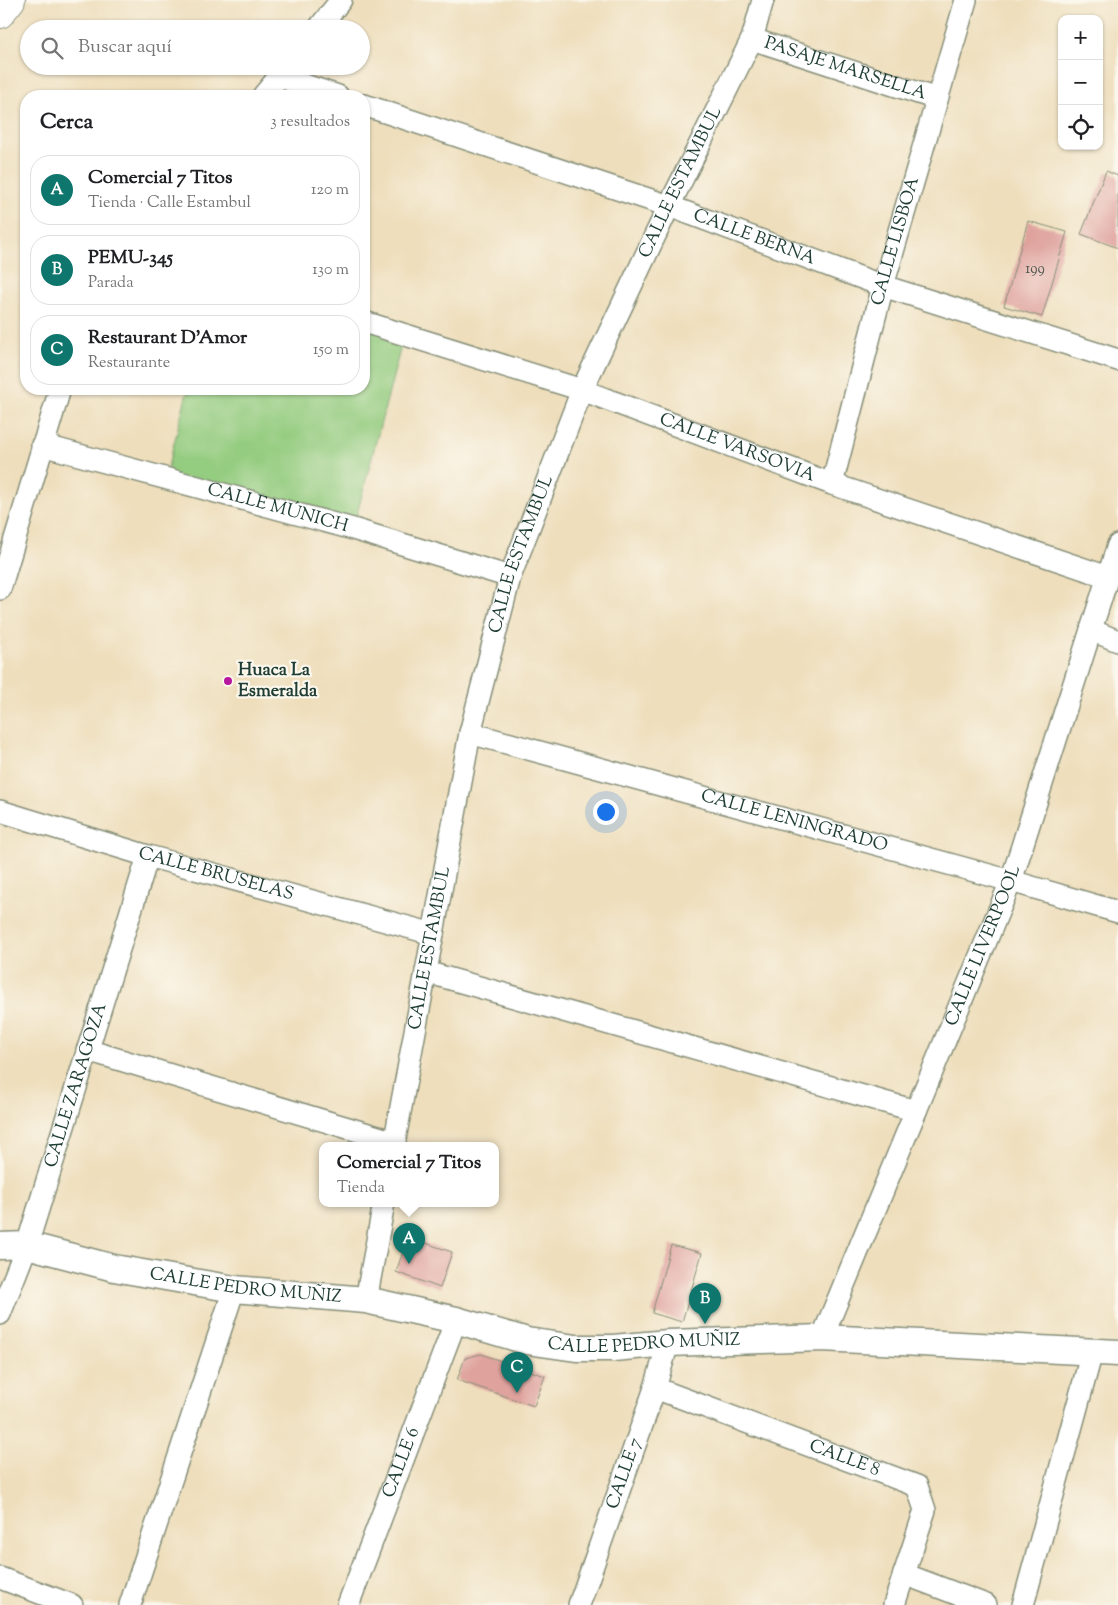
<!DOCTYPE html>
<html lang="es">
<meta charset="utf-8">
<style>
body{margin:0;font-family:"Sorts Mill Goudy",serif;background:#f6f6f6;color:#202124}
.controls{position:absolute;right:15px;top:15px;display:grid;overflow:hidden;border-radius:10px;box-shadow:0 1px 4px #0004}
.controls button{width:45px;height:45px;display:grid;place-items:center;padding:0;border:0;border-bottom:1px solid #e0e0e0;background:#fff;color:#202124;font:25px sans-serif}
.you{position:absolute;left:605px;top:811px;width:18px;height:18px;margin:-12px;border:4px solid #fff;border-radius:50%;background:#1a73e8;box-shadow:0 0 0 8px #1a73e833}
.badge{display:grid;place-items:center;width:32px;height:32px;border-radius:50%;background:#0f766e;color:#fff;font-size:16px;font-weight:700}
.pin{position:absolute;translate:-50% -41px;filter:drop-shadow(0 1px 2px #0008)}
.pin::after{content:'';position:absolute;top:26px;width:18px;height:15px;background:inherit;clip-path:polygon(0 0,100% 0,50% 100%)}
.popup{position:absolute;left:319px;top:1142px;width:180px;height:65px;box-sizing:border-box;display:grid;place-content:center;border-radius:10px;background:#fff;filter:drop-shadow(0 1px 4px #0005);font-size:16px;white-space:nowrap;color:#757577}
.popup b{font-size:19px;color:#202124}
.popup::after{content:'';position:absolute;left:50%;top:100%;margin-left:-10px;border:10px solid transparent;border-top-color:#fff}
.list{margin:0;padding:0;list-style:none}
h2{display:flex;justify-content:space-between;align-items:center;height:65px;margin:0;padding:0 20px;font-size:21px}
h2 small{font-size:16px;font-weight:400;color:#757577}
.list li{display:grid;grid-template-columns:32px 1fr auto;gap:15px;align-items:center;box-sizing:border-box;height:70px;margin:0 10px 10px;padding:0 10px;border:1px solid #e0e0e0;border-radius:20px}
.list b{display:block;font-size:19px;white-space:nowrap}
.list p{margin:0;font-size:16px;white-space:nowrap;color:#757577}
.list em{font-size:16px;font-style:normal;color:#757577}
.icon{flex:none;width:28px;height:28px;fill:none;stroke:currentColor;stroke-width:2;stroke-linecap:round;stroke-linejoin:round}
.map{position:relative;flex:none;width:1118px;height:1605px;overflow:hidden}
.search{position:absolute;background:#fff;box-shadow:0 1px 4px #0004;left:20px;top:20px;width:350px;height:55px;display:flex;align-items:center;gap:12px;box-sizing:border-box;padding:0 18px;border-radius:28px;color:#757577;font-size:19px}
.panel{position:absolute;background:#fff;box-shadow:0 1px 4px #0004;left:20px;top:90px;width:350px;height:305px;border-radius:20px}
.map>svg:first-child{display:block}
.green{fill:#94cc80;stroke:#5a845a}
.building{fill:#dfa29d}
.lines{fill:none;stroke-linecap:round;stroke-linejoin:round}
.minor-casing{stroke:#868e78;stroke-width:24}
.tertiary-casing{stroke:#868e78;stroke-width:29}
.primary-casing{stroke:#868e78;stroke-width:30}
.minor{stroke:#fff;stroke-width:21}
.tertiary{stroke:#fff;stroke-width:26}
.primary{stroke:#fff;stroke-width:28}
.poi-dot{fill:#b5179e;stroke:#fbf7ec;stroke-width:2}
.labels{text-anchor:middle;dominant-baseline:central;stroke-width:4.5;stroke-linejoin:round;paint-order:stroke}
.number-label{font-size:15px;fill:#4f564e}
.street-label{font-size:18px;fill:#1f3d34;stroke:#fbf7ec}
.poi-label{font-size:18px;font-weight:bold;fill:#1f3d34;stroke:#fbf7ec;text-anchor:start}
</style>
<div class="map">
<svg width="1118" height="1605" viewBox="0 0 1118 1605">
<rect width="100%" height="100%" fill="#fbf7ec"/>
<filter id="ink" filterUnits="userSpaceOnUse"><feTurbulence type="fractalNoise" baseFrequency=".02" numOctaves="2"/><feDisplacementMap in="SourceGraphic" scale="10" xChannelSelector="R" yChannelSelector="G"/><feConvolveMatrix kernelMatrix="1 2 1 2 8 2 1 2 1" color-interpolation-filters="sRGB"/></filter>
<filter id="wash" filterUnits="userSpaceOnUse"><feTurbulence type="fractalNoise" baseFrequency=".0096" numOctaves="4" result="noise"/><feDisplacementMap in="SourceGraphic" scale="20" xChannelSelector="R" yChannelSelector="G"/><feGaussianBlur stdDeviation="1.12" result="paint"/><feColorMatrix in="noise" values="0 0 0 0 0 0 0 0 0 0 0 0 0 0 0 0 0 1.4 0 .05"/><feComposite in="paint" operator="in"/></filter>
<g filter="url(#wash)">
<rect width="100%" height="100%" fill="#eedebc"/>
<path class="green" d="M364,322L404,335L353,529L165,478L188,389H364Z"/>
<g id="blocks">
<path class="building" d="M1106,171L1118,176V248L1081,234Z
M1028,221L1067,232L1042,317L1004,306Z
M408,1237L452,1252L440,1288L396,1272Z
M671,1245L702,1253L682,1322L652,1313Z
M481,1354L545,1376L534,1406L457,1380L465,1358Z"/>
</g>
</g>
<g filter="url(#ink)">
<use href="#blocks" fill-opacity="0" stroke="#868e78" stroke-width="1"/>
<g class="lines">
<g class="minor-casing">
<g id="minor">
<path d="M318,29L341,0"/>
<path id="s1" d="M752,39L937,99"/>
<path d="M280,77L338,96"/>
<path d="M263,96L288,66"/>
<path id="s2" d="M364,105L669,206L883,286L1118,360"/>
<path id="s3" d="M364,322L582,390L832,484L1108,577"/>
<path id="s4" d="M42,445L353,529L510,577"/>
<path id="s5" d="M832,484L883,286L966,0"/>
<path d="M0,589L60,389"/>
<path d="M1091,630L1118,641"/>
<path id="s6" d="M470,733L1011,881L1118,912"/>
<path id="s7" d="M0,811L148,856L433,934"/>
<path d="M426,972L916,1111"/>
<path d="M87,1050L395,1142"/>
<path id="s8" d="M394,1145L470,733L510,577L582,390L669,206L752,39L763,0"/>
<path d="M366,1300L384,1203"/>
<path id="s9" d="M0,1314L27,1245L148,856"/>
<path id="s10" d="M822,1338L1011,881L1118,545"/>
<path id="s11" d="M655,1388L917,1486L925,1510L894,1605"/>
<path d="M904,1574L986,1605"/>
<path d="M0,1578L72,1605"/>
<path d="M130,1605L234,1289"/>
<path id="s12" d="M348,1605L456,1320"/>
<path id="s13" d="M579,1605L655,1388L668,1343"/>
<path d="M1023,1605L1092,1352"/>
</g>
</g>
<g class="tertiary-casing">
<g id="tertiary">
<path id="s14" d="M0,1246L27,1245L114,1268L234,1289L366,1300L456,1320L527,1341L576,1348H613L668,1343L822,1338L1118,1353"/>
</g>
</g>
<g class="primary-casing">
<path id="primary" d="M0,14L11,0"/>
</g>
<use href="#minor" class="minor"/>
<use href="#tertiary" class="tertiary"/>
<use href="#primary" class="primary"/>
</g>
</g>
<circle class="poi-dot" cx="228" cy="681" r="5"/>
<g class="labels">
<g class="number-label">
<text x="1035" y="269">199</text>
</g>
<g class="street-label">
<text stroke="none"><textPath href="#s1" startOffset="98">PASAJE MARSELLA</textPath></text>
<text stroke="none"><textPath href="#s8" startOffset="1010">CALLE ESTAMBUL</textPath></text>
<text stroke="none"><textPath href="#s2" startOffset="412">CALLE BERNA</textPath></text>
<text stroke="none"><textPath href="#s5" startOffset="251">CALLE LISBOA</textPath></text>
<text stroke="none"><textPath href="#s3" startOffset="394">CALLE VARSOVIA</textPath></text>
<text stroke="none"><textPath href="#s4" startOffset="244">CALLE MÚNICH</textPath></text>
<text stroke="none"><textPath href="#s8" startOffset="605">CALLE ESTAMBUL</textPath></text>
<text stroke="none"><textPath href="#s6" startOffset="336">CALLE LENINGRADO</textPath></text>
<text stroke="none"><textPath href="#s7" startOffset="225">CALLE BRUSELAS</textPath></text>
<text stroke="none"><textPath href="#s10" startOffset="424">CALLE LIVERPOOL</textPath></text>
<text stroke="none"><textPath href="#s8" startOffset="200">CALLE ESTAMBUL</textPath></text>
<text stroke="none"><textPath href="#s9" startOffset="241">CALLE ZARAGOZA</textPath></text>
<text stroke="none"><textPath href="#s14" startOffset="250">CALLE PEDRO MUÑIZ</textPath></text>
<text stroke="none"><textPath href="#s14" startOffset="655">CALLE PEDRO MUÑIZ</textPath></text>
<text stroke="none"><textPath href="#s11" startOffset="202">CALLE 8</textPath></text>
<text stroke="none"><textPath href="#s12" startOffset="152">CALLE 6</textPath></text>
<text stroke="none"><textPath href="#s13" startOffset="139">CALLE 7</textPath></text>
</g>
<g class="poi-label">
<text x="238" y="671">Huaca La<tspan x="238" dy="21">Esmeralda</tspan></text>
</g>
</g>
</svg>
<div class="controls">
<button>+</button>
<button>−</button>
<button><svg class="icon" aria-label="locate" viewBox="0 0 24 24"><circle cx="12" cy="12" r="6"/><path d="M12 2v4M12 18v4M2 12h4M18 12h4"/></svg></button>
</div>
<div class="you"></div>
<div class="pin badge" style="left:409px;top:1264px">A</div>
<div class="popup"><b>Comercial 7 Titos</b>Tienda</div>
<div class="pin badge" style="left:705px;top:1324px">B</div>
<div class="pin badge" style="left:517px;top:1393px">C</div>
<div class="search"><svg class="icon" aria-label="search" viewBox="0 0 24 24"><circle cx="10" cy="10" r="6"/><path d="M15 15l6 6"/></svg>Buscar aquí</div>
<section class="panel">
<h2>Cerca<small>3 resultados</small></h2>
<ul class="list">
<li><span class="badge">A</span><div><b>Comercial 7 Titos</b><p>Tienda · Calle Estambul</p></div><em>120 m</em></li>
<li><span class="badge">B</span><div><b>PEMU-345</b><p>Parada</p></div><em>130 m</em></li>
<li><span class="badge">C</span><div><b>Restaurant D'Amor</b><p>Restaurante</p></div><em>150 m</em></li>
</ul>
</section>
</div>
